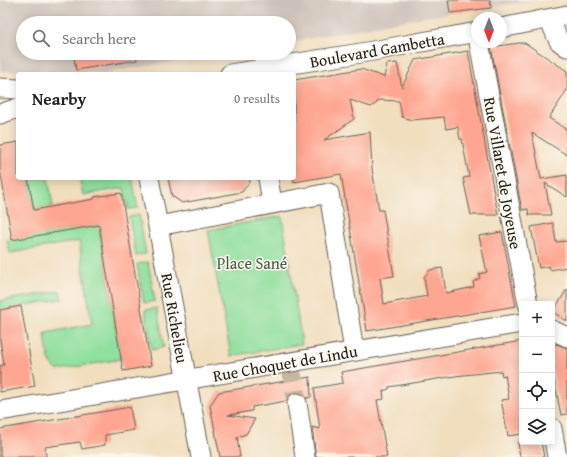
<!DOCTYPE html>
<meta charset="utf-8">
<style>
body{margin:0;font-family:"Gentium Book Plus",serif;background:#f2f2f2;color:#222}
.controls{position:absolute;right:12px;bottom:12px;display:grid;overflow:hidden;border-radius:4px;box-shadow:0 2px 10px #0003}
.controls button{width:36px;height:36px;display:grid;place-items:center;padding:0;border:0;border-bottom:1px solid #e0e0e0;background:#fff;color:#222;font:20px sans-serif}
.compass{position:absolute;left:471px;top:12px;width:36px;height:36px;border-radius:50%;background:#fff;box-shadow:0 2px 10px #0003;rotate:180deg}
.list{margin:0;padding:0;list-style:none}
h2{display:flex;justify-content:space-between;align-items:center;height:52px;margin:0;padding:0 16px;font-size:17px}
h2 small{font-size:13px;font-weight:400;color:#767676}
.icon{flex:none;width:22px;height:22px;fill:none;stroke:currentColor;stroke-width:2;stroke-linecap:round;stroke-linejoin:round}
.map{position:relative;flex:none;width:567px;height:457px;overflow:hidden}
.search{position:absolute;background:#fff;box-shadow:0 2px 10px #0003;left:16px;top:16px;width:280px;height:44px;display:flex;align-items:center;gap:10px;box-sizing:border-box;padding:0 14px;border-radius:22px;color:#767676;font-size:15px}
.panel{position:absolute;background:#fff;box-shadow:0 2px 10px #0003;left:16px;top:72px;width:280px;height:108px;border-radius:4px}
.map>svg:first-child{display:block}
.industrial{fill:#cdc2b9}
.green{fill:#8fdf9d;stroke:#567e5c}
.building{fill:#fea691}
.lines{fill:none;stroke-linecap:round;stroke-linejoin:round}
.minor-tunnel{stroke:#c6b79e;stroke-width:19;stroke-dasharray:19 10;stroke-linecap:butt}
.minor-casing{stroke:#676055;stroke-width:21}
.minor{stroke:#fff;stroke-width:19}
.labels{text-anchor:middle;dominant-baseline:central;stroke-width:3;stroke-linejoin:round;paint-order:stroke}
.street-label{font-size:16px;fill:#1c1c1c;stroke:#fbf7ec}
.park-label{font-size:16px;fill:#446049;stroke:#fbf7ec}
</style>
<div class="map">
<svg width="567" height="457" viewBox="0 0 567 457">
<rect width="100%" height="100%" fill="#fbf7ec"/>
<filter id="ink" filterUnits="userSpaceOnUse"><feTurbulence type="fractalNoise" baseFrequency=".025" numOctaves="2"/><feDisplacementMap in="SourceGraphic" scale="8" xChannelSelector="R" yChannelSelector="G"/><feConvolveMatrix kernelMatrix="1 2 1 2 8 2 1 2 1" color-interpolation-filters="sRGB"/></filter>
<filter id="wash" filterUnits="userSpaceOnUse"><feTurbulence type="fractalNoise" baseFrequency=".012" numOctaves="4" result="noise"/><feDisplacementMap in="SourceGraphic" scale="16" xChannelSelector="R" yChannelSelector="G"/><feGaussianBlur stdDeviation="0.9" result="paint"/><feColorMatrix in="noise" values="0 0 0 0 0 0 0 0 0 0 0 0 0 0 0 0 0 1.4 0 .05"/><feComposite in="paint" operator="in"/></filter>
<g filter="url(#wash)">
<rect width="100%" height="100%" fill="#f1debe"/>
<path class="industrial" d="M0,0H537L424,17L289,42V23H23V53H222L105,73L0,71Z"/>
<path class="green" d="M28,178H48L53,206L34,210Z
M94,178H132L138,208L128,209L124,188L83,195L80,180Z
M139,215L146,254L136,256L129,217Z
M282,216L302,344L231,356L208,230Z
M99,225L121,359L58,370C46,365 47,345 45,333L92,324L79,241L10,253L7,240Z
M148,262L155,301L144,303L137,264Z
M60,291L62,299L0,310V301Z
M157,308L164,347L152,350L145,310Z"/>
<g id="blocks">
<path class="building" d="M448,0H490L491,8L450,13Z
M519,43H525L567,71V90L549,118L567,130V155L532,133L541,179L567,175V197L545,183L551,215H529L528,209L522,210L491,47Z
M468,51L498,215H471L463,178L469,177L462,139H460L458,127L446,129L444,117L412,120L402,117L399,101L378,100L377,103L371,107L350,100L354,119L324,140L370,132L372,169L379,210H383L394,276L380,278L384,304L427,296L424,277L430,270L442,268L446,293L474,287L473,282L480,278L479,274L487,272L479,236L502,232L516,306L367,331L341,174L294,182V80L361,69L384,77L387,64L397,63L402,87L415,60Z
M73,53H136L137,60L76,70Z
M18,142V178H28L34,210L94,199V197L121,193L151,366L123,371L99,225L12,240L0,169V145Z
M168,178H252L242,192L182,203L172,196Z
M553,223L556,242L567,241V267L550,270L549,266L539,268L531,227Z
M567,289V321L553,312Z
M21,306L35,386L0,392V366L4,365L0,340V310Z
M522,341V434L508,436L501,400L509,399L505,375L502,376L501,371L455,376L389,387V389L383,391L384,399L377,400L387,457H316L312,427L320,429L314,388L343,383L341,372Z
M557,344L567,348V414L561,415L552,369V347Z
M310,377L311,397L306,398L301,393L295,392L290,395L286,401L252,407V411L228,415L255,419L246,434L237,437L240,457H220L210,405L219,392Z
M130,407L134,430L105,435V445L82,449L80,442L45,447L46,457H0V429Z
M518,442H541L544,457H520Z"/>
</g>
</g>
<g filter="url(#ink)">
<use href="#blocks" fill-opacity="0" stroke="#676055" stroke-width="1"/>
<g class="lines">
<path class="minor-tunnel" d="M290,362L297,403"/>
<g class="minor-casing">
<path id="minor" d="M549,19L559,41L567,47
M501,28L567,15
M479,42L528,304
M230,74L367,52L477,32
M0,88L18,89
M0,114L18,108
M149,178L201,457
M268,178L272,203
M158,226L329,193L354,351
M552,330L567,337
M297,403L305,457
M0,411L522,323
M552,428L557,457"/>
</g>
<use href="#minor" class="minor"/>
</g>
</g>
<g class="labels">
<g class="street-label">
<text transform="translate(377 50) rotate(-10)">Boulevard Gambetta</text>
<text transform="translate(503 173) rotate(80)">Rue Villaret de Joyeuse</text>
<text transform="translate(175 318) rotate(80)">Rue Richelieu</text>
<text transform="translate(285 363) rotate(-10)">Rue Choquet de Lindu</text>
</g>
<g class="park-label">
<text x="252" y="263">Place Sané</text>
</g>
</g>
</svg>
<div class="controls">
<button>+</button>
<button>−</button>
<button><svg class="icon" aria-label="locate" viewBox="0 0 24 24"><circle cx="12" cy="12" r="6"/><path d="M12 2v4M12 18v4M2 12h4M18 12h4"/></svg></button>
<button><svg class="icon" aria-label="layers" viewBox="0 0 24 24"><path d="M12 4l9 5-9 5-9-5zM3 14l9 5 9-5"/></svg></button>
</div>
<svg class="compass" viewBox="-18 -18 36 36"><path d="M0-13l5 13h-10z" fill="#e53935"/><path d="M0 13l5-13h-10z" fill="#767676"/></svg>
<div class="search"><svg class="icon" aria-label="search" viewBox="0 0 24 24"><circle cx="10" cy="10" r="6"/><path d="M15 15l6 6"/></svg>Search here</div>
<section class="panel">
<h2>Nearby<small>0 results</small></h2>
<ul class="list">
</ul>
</section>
</div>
